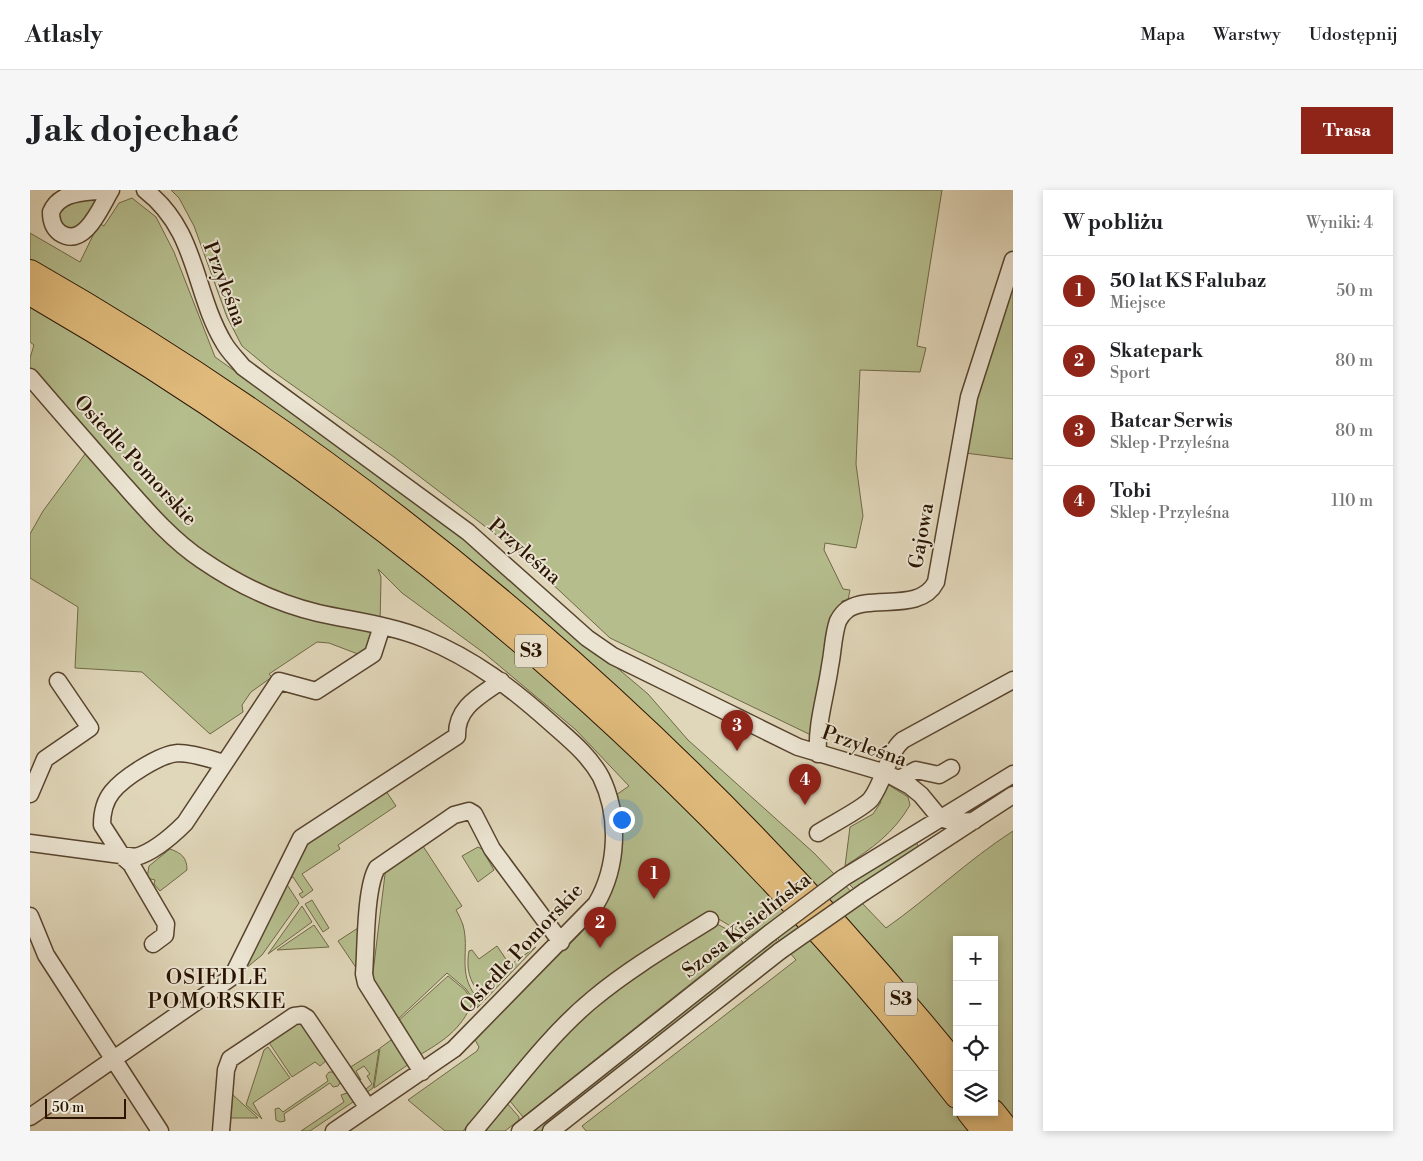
<!DOCTYPE html>
<html lang="pl">
<meta charset="utf-8">
<style>
body{margin:0;font-family:"Libre Bodoni",serif;background:#f6f6f6;color:#202124}
.controls{position:absolute;right:15px;bottom:15px;display:grid;overflow:hidden;border-radius:0px;box-shadow:0 2px 8px #0003}
.controls button{width:45px;height:45px;display:grid;place-items:center;padding:0;border:0;border-bottom:1px solid #e0e0e0;background:#fff;color:#202124;font:25px sans-serif}
.scale{position:absolute;left:15px;bottom:12px;width:81px;box-sizing:border-box;padding-left:5px;border:2px solid #2a1400;border-top:0;font-size:14px;line-height:18px;white-space:nowrap;color:#2a1400;-webkit-text-stroke:4px #ebe4d2;paint-order:stroke}
.you{position:absolute;left:591px;top:629px;width:18px;height:18px;margin:-12px;border:4px solid #fff;border-radius:50%;background:#1a73e8;box-shadow:0 0 0 8px #1a73e833}
.badge{display:grid;place-items:center;width:32px;height:32px;border-radius:50%;background:#8f2418;color:#fff;font-size:16px;font-weight:700}
.pin{position:absolute;translate:-50% -41px;filter:drop-shadow(0 1px 2px #0008)}
.pin::after{content:'';position:absolute;top:26px;width:18px;height:15px;background:inherit;clip-path:polygon(0 0,100% 0,50% 100%)}
.list{margin:0;padding:0;list-style:none}
h2{display:flex;justify-content:space-between;align-items:center;height:65px;margin:0;padding:0 20px;font-size:21px}
h2 small{font-size:16px;font-weight:400;color:#757577}
.list li{display:grid;grid-template-columns:32px 1fr auto;gap:15px;align-items:center;box-sizing:border-box;height:70px;padding:0 20px;border-top:1px solid #e0e0e0}
.list b{display:block;font-size:19px;white-space:nowrap}
.list p{margin:0;font-size:16px;white-space:nowrap;color:#757577}
.list em{font-size:16px;font-style:normal;color:#757577}
.icon{flex:none;width:28px;height:28px;fill:none;stroke:currentColor;stroke-width:2;stroke-linecap:round;stroke-linejoin:round}
.map{position:relative;flex:none;width:983px;height:941px;overflow:hidden;border-radius:0px}
header{display:flex;align-items:center;gap:30px;box-sizing:border-box;height:70px;padding:0 25px;background:#fff;border-bottom:1px solid #e0e0e0}
header strong{font-size:24px}
nav{display:flex;gap:28px;margin-inline-start:auto;font-size:18px}
.intro{display:flex;align-items:center;justify-content:space-between;box-sizing:border-box;height:120px;padding:0 30px}
h1{margin:0;font-size:35px}
.button{padding:12px 22px;border-radius:0px;background:#8f2418;color:#fff;font-size:18px;font-weight:700}
main{display:flex;gap:30px;padding:0 30px}
aside{flex:1;background:#fff;border-radius:0px;box-shadow:0 2px 8px #0003}
.map>svg:first-child{display:block}
.green{fill:#b5bd8d;stroke:#706846;fill-rule:evenodd}
.lines{fill:none;stroke-linecap:round;stroke-linejoin:round}
.minor-casing{stroke:#58442e;stroke-width:19}
.highway-casing{stroke:#2a1400;stroke-width:26}
.minor{stroke:#ebe4d2;stroke-width:16}
.highway{stroke:#e0bb7c;stroke-width:24}
.minor-bridge-casing{stroke:#58442e;stroke-width:19;stroke-linecap:butt}
.minor-bridge{stroke:#ebe4d2;stroke-width:16}
.labels{text-anchor:middle;dominant-baseline:central;stroke-width:4;stroke-linejoin:round;paint-order:stroke}
.shield{fill:#ebe4d2;stroke:#64523f;stroke-width:1}
.shield-label{font-size:19px;font-weight:bold;fill:#2a1400}
.street-label{font-size:20px;fill:#2a1400;stroke:#ebe4d2}
.neighbourhood-label{font-size:21px;letter-spacing:1px;fill:#2a1400;stroke:#ebe4d2}
</style>
<header>
<strong>Atlasly</strong>
<nav><a>Mapa</a><a>Warstwy</a><a>Udostępnij</a></nav>
</header>
<div class="intro"><h1>Jak dojechać</h1><a class="button">Trasa</a></div>
<main>
<div class="map">
<svg width="983" height="941" viewBox="0 0 983 941">
<rect width="100%" height="100%" fill="#e0d6b9"/>
<filter id="stains"><feTurbulence type="fractalNoise" baseFrequency=".004" numOctaves="4"/><feColorMatrix values="0 0 0 0 .2 0 0 0 0 .09 0 0 0 0 .02 0 0 0 .5 -.17"/></filter>
<radialGradient id="worn" r=".72"><stop offset=".6" stop-color="#630" stop-opacity="0"/><stop offset="1" stop-color="#630" stop-opacity=".3"/></radialGradient>
<path class="green" d="M141,0H912L887,156L896,158L890,182L830,180L826,274L833,326L826,358L795,353L794,360L813,399L820,400L818,410L812,411L803,440L783,546L580,448L486,360L364,267L241,180L212,156L197,127L164,36L149,8Z
M102,8L126,27L144,62L185,167L397,317L618,504L658,550L784,663L856,738C900,707 938,670 983,641V941H556L552,936L766,770L736,735L716,749L707,740L687,728L598,776L467,903L433,941H415L378,910L447,861L449,857L444,848L552,742L570,720L586,605L599,596L546,540L454,463L372,403L348,379L351,387L350,435L333,466L299,453L287,452L239,484L242,487L221,502L212,515L213,522L180,544L112,482L45,478L48,417L0,388V344L13,321L61,256L0,187V168L4,155L0,152V43L50,72L69,33L74,36L89,13ZM927,750H964V922H927Z
M69,9L54,36L43,41L29,33L28,18L36,10Z
M983,95V269L935,263L946,210Z
M854,592L878,607L880,615C864,643 841,659 815,676L820,637L843,624L851,612L847,609Z
M356,601L366,616L308,655L310,659L272,684L283,700L272,708L269,704L273,702L263,687L259,689L271,656Z
M884,649L890,659L825,700L818,693Z
M389,650L432,716L426,720C429,725 431,730 433,735C440,760 427,783 446,806L444,811L436,799L417,783L366,831L342,791L356,676Z
M448,657L452,659L464,680L448,692L432,666Z
M140,659C151,663 157,667 157,680L130,701L124,694L125,690L117,688L119,676Z
M254,690L269,713L232,765L210,783Z
M282,710L299,738L293,742L275,714Z
M272,716L282,732L238,764Z
M685,733L702,742L713,752L493,927L480,911L486,899L559,820Z
M284,735L299,757L247,760Z
M331,736L329,782L308,751Z
M744,748L750,754L512,941H499Z
M467,756L480,775L506,757L447,818L451,804C439,792 436,778 439,761L442,760L449,769Z
M418,786L435,800L443,812C430,841 413,851 388,866L367,832Z
M271,830L297,870L290,876L285,872L262,887L238,851Z
M364,848L382,872L344,898L350,858Z
M238,857L260,888L223,913L232,929L216,915L234,860Z
M349,859L343,898L336,903V899L342,894L337,886L340,884L334,876L326,881L331,890L319,878Z
M299,882H305L311,891L308,896L303,897L300,893L254,924L255,931L250,932L246,930L245,919L249,918L253,922L298,891L296,886Z
M317,903L326,910L280,941H271L314,912L311,905Z
M200,904L203,905L228,928H198Z
M476,912L489,927V930L475,941H449Z"/>
<g class="lines">
<g class="minor-casing">
<path id="minor" d="M75,0C54,3 30,1 21,22C21,30 23,38 30,43C55,59 71,16 81,0
M115,0C168,41 163,101 194,153C199,162 207,169 213,177L438,342L557,448L583,466L768,557L856,583L880,596L891,605L910,628L924,632L944,631
M0,187C29,221 58,254 87,287C113,316 139,348 172,370C207,394 246,413 288,423C324,431 361,435 395,449C444,469 483,499 522,534C540,550 559,565 571,587C590,626 588,677 566,714L424,859L304,941
M788,564C786,535 796,505 800,476C803,462 803,445 808,431C810,427 814,422 818,419C843,404 890,423 906,392L939,207L983,70
M869,589L886,580L909,585L921,578
M0,604L15,569L60,538L28,491
M788,643C800,635 834,618 841,609C854,592 858,562 873,550L983,490
M0,653L106,667C123,662 142,646 155,633L249,491L286,501L343,464L352,436
M813,688L983,584
M834,702L983,605
M0,726L16,765L130,941
M123,754L135,745L136,734L101,674L92,666L72,635C72,623 74,612 82,602C93,588 130,564 148,563C163,563 180,569 194,573
M392,882L336,793L334,784C336,759 335,698 347,678L424,625L439,621L444,624L462,659L531,752
M0,927L202,787L271,648L427,546C426,517 450,506 471,491
M191,941L196,880L200,869L264,826L272,825L277,828L338,918
M444,941C482,897 518,846 563,809C599,779 640,755 680,730
M490,941L740,743
M521,941L750,761"/>
</g>
<g class="highway-casing">
<path id="highway" d="M0,82C356,285 669,558 927,876
M0,103C352,306 676,585 927,906
M939,922L954,941
M963,922L978,941"/>
</g>
<use href="#minor" class="minor"/>
<use href="#highway" class="highway"/>
<g class="minor-bridge-casing">
<path id="minor-bridge" d="M740,743L813,688
M750,761L834,702"/>
</g>
<use href="#minor-bridge" class="minor-bridge"/>
</g>
<g class="labels">
<g class="shield">
<rect x="485" y="444.5" width="32" height="33" rx="4"/>
<rect x="855" y="792.5" width="32" height="33" rx="4"/>
</g>
<g class="shield-label">
<text x="501" y="461">S3</text>
<text x="871" y="809">S3</text>
</g>
<g class="street-label">
<text transform="translate(194 94) rotate(69)">Przyleśna</text>
<text transform="translate(105 271) rotate(47)">Osiedle Pomorskie</text>
<text transform="translate(892 346) rotate(-80)">Gajowa</text>
<text transform="translate(494 362) rotate(41)">Przyleśna</text>
<text transform="translate(834 557) rotate(19)">Przyleśna</text>
<text transform="translate(717 736) rotate(-38)">Szosa Kisielińska</text>
<text transform="translate(492 759) rotate(-47)">Osiedle Pomorskie</text>
</g>
<g class="neighbourhood-label">
<text x="187" y="788">OSIEDLE<tspan x="187" dy="24">POMORSKIE</tspan></text>
</g>
</g>
<rect width="100%" height="100%" filter="url(#stains)"/>
<rect width="100%" height="100%" fill="url(#worn)"/>
</svg>
<div class="controls">
<button>+</button>
<button>−</button>
<button><svg class="icon" aria-label="locate" viewBox="0 0 24 24"><circle cx="12" cy="12" r="6"/><path d="M12 2v4M12 18v4M2 12h4M18 12h4"/></svg></button>
<button><svg class="icon" aria-label="layers" viewBox="0 0 24 24"><path d="M12 4l9 5-9 5-9-5zM3 14l9 5 9-5"/></svg></button>
</div>
<div class="scale">50 m</div>
<div class="you"></div>
<div class="pin badge" style="left:624px;top:709px">1</div>
<div class="pin badge" style="left:570px;top:758px">2</div>
<div class="pin badge" style="left:707px;top:561px">3</div>
<div class="pin badge" style="left:775px;top:615px">4</div>
</div>
<aside>
<h2>W pobliżu<small>Wyniki: 4</small></h2>
<ul class="list">
<li><span class="badge">1</span><div><b>50 lat KS Falubaz</b><p>Miejsce</p></div><em>50 m</em></li>
<li><span class="badge">2</span><div><b>Skatepark</b><p>Sport</p></div><em>80 m</em></li>
<li><span class="badge">3</span><div><b>Batcar Serwis</b><p>Sklep · Przyleśna</p></div><em>80 m</em></li>
<li><span class="badge">4</span><div><b>Tobi</b><p>Sklep · Przyleśna</p></div><em>110 m</em></li>
</ul>
</aside>
</main>
